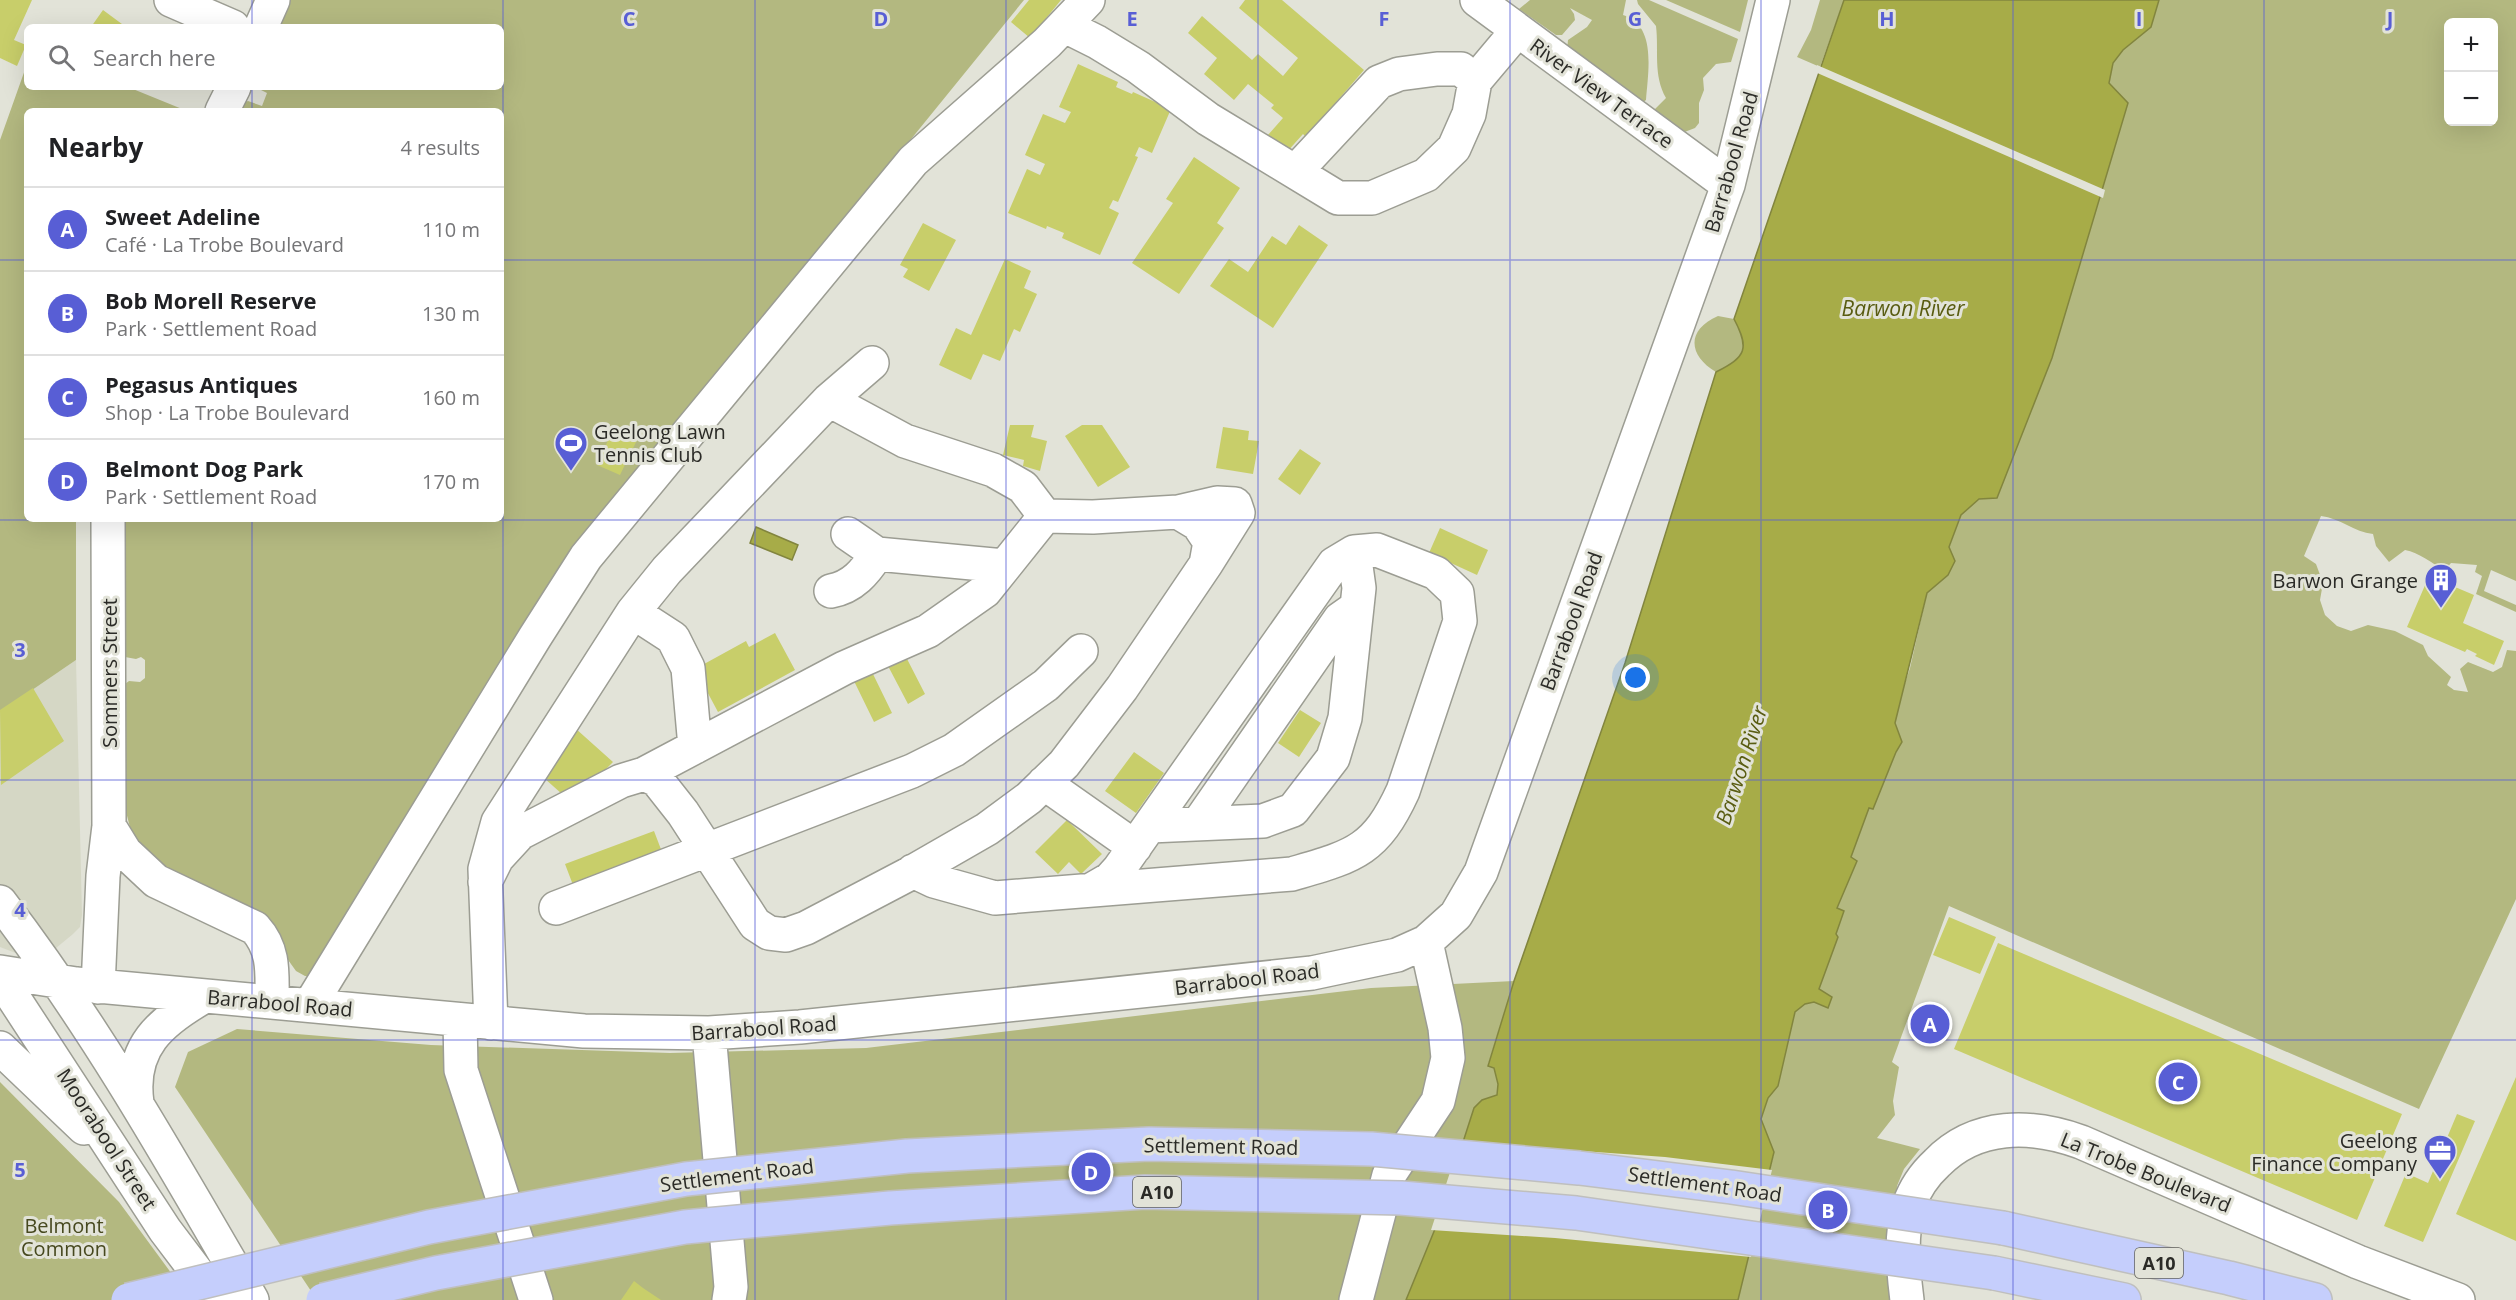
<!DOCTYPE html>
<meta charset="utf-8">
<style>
body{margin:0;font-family:"Open Sans",sans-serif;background:#f6f6f6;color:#202124}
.controls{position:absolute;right:18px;top:18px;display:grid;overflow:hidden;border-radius:9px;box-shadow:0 6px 24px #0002}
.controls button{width:54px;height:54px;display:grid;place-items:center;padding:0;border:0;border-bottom:2px solid #e0e0e0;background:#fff;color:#202124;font:30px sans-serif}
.you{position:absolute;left:1636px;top:678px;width:21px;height:21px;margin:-15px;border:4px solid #fff;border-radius:50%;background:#1a73e8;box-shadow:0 0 0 9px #1a73e833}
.badge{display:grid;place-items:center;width:39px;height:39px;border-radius:50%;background:#585ed5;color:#fff;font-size:20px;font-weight:700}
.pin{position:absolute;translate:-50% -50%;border:3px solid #fff;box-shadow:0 2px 6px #0006}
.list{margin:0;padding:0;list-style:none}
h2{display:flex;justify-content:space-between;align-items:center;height:78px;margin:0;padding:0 24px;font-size:26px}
h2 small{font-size:20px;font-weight:400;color:#757577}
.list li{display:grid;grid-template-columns:39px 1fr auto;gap:18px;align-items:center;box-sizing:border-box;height:84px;padding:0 24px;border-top:2px solid #e0e0e0}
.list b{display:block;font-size:22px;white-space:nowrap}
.list p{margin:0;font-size:20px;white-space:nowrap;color:#757577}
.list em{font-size:20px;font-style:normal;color:#757577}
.icon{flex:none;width:33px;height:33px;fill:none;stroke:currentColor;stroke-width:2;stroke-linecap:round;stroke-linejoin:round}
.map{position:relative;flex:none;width:2516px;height:1300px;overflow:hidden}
.search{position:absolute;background:#fff;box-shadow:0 6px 24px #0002;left:24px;top:24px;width:480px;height:66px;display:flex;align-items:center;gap:15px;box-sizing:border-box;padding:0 21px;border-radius:9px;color:#757577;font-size:22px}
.panel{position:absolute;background:#fff;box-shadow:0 6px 24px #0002;left:24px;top:108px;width:480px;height:414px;border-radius:9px}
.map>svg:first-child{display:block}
.built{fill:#d5d7c5}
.green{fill:#b3b880;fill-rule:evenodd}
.water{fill:#a7ac48;stroke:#82853e;stroke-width:1.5}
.pier{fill:#e2e3d8}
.building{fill:#c8ce6a}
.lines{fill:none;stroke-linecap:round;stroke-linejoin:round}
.minor-casing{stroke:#9c9d93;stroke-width:36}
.highway-casing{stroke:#bfbfbe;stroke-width:36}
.minor{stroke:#fff;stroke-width:33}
.highway{stroke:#c5cefc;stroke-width:33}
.highway-bridge-casing{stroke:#bfbfbe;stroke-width:36;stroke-linecap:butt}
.highway-bridge{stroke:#c5cefc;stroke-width:33}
.grid{fill:none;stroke:#585ed5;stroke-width:1.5;stroke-opacity:0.55}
.labels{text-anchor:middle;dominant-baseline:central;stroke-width:6;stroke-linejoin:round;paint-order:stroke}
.shield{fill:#e2e3d8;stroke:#62625c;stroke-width:1.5}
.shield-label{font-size:18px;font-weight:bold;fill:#2b2b27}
.street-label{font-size:20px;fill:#2b2b27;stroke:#e2e3d8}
.poi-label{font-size:20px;fill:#2b2b27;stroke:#e2e3d8;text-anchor:end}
.park-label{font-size:20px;fill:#47491f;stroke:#e2e3d8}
.water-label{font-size:21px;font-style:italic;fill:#595c11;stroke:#e2e3d8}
.grid-label{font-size:20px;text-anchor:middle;font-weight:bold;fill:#585ed5;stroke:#e2e3d8;stroke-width:6;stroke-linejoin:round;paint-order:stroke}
</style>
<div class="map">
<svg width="2516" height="1300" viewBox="0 0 2516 1300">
<rect width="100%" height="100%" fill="#e2e3d8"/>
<path class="built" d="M76,660L82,915L80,927L73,934L39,962L0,947V712Z"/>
<path class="green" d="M290,0H1024L890,165L711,394L315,976H305L296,971L286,957L277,930L260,916L153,866L131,831L125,808V684L129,681L140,682L145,678V660L141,657L136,659L125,657V519H501V111H239L243,103L248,101L262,106L267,93L255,87H501V27H278Z
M1530,0H1626L1623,15C1657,25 1648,72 1646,100L1642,103L1567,50L1568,40L1587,27L1592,20L1570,8L1574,14L1575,20L1562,35H1556L1519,9Z
M1637,0H1649L1738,39L1731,62L1716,64L1703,78L1704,90L1699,103V123L1695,128L1682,133L1654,110L1666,98C1653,75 1659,51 1656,26L1638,4Z
M1666,0H1748L1740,32Z
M1820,0H1844L1820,67L1797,57L1811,30Z
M2159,0H2516V581L2491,570L2484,591L2516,605V612L2476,594L2482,576L2475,572L2477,565L2451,563L2445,570C2432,564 2419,552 2405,550L2389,562L2376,546L2373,534C2354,532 2340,518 2321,516L2304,556L2316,564L2323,583L2320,600L2325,615L2337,626L2351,631L2368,625L2395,631L2423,645L2428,656L2451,677L2447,685L2454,690L2468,692L2460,669L2468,662L2493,672L2502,667L2507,650L2516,651V899L2419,1109L1949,906L1892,1062L1899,1067L1893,1101L1895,1115L1877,1138L1920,1149L1904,1169L1897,1186L1894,1233L1887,1278L1890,1300H1738L1774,1153L1761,1119L1768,1098L1778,1086L1795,1012L1805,1004L1832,998L1812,984L1819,941L1910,668L1927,593L1948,575L1954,561L1949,548L1961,515L1979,498L2109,83L2113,63L2123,50L2151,27ZM2448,22H2494V122H2448Z
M27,64V87H128L187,111H27V519H76V660L0,712V140Z
M1718,316L1734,319C1750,349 1746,357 1716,372C1688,355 1686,330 1718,316Z
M1514,981L1488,1065L1494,1068L1498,1084L1497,1095L1482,1100L1474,1108L1435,1229L1406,1300H317L175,1087L188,1052L237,1029L431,1045L670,1053L866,1048L1371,988Z
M0,1082L119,1202L191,1300H0Z"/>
<path class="water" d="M1844,0H2159L2151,27L2123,50L2113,63L2109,83L2128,103L2052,358L1997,498L1979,499L1961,515L1949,547L1955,561L1948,575L1927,593L1895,723L1902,742L1896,752L1873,809L1869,808L1851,857L1857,861L1837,908L1844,911L1836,934L1838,937L1819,989L1832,997L1828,1008L1814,1002L1805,1004L1795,1012L1778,1086L1768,1098L1761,1119L1774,1152L1738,1300H1406L1435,1229L1474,1108L1482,1100L1497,1095L1498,1084L1494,1068L1488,1066L1514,981L1625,663L1716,372C1746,357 1750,349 1734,319Z
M756,527L798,545L792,560L750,543Z"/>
<path class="pier" d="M1817,65L2105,190L2103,198L1815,72Z
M1460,1142L1665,1157L1772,1170L1751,1257L1555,1238L1431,1230Z"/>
<path class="building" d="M0,0H32L14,40L26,45L17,66L0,58Z
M1029,0H1061L1030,38L1011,22Z
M1245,0H1282L1364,70L1306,137L1303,134L1286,153L1267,136L1283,118L1271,108L1274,105L1248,84L1234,100L1204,74L1217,58L1188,33L1202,16L1252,60L1258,54L1283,76L1298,58L1239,8Z
M103,10L126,27H91Z
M1078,64L1118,82L1116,87L1132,94L1133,92L1171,109L1152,153L1139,147L1135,156L1138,157L1118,202L1113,200L1109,208L1119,213L1100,255L1062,238L1064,233L1047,226L1046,229L1008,213L1027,169L1040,175L1045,164L1025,155L1043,114L1065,123L1071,112L1059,107Z
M1194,157L1240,188L1217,223L1224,228L1179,294L1132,263L1173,203L1166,199Z
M923,223L956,240L929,291L903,277L908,269L900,265Z
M1299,225L1328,245L1273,328L1210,286L1229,259L1248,272L1272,236L1286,245Z
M1005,259L1031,271L1024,288L1037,294L1020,332L1014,329L1000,361L983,354L971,380L939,365L956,328L971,335Z
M1010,425H1034L1031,437L1047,441L1040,471L1023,466L1024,460L1003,455Z
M1082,425H1102L1130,467L1098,487L1065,436Z
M614,427L638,438L620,475L597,465Z
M1223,427L1249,431L1248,440L1259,441L1253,474L1216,468Z
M1300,449L1321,463L1300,495L1278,479Z
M1440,528L1488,550L1477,575L1429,553Z
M2429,576L2474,595L2463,623L2504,641L2494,665L2475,656L2477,654L2467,649L2465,652L2407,627Z
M775,633L795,670L718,712L695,669L746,641L749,647Z
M905,655L925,694L908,704L887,664Z
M872,672L892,713L874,722L854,681Z
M33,688L64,741L1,785L0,710Z
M1300,710L1321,723L1299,757L1278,743Z
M575,728L613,762L601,774L562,794L544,778Z
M1134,752L1164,773L1136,813L1105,791Z
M1067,820L1102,854L1081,874L1069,862L1058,874L1035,852Z
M654,831L662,852L573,885L565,864Z
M1949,917L1996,937L1980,974L1933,955Z
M1998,943L2402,1114L2357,1220L1954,1049Z
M2516,1077V1241L2456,1214Z
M2457,1114L2475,1121L2423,1242L2384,1226L2406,1173L2428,1183Z
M634,1281L643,1288L661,1300H621Z"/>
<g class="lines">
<g class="minor-casing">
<path id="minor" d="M171,0L233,27
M1477,0L1728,185
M1065,26L1097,42L1138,67L1208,119L1338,198H1372L1426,175L1454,148L1469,114L1475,81L1517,31
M261,27L273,0
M222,111L234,87
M1296,171L1379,82L1399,74L1437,69H1461L1475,81
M1178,512L1217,503L1235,504L1238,513L1206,564
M848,534L877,554L1004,566
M831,591C853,587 865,572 877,554
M633,612L673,638L688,668L695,747
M644,774L844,668L928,631L985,591L1045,516
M1044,783L1135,847
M1198,824L1340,619L1357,607
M109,826L125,852L156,881L255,928C275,950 272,974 272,1001
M1150,826L1263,821L1293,810L1333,758L1345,718L1359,588L1354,552
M913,871L934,881L995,898L1292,874C1353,856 1375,852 1403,791L1460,621L1457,593L1436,573L1377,550L1354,552L1334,564L1119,869L1110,879L1091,890
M485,882L497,858L520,833L621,781L644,774L657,780L683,813L755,924L769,933L786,935L806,928L907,875L987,829L1029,798L1064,764L1122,688L1206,564L1210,542L1198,524L1178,512L1093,517L1045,516L1023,487L993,470L905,441L829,400
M0,902C96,1027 173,1164 252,1300
M556,908L912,771L954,750L1046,685L1081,651
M0,972L76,984L584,1031L709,1033L800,1027L1312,973L1397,955L1426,942L1456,915L1481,872L1728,185L1773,0
M0,977L165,1230L218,1300
M98,987L103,876L109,826L108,519
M310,1005L535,637L586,557L913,161L1047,43L1088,0
M460,1020L461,1070L536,1300
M491,1023L485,869L498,822L633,612L667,570L829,400L872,363
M709,1033L731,1287L729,1300
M0,1048L84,1128
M137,1103C129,1047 161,1021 205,996
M1356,1300L1389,1175L1438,1101L1448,1058L1445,1028L1426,942
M1907,1300C1903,1269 1900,1235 1909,1205C1915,1188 1924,1175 1937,1163C1976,1123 2031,1124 2081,1142L2358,1262L2458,1300"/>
</g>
<g class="highway-casing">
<path id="highway" d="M2003,1228L2229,1278L2315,1300
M1994,1273L2124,1300"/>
</g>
<use href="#minor" class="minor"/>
<use href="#highway" class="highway"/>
<g class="highway-bridge-casing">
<path id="highway-bridge" d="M128,1300L429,1227L686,1179L907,1156L1149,1144L1371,1149L1579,1168L1731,1187L2003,1228
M323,1300L436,1273L685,1227L890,1208L1145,1192L1401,1198L1576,1213L1994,1273"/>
</g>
<use href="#highway-bridge" class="highway-bridge"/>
</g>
<path class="grid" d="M252,0V27M503,0V1300M755,0V1300M1006,0V1300M1258,0V1300M1510,0V1300M1761,0V1300M2013,0V1300M2264,0V1300M252,87V111M0,260H27M501,260H2516M252,519V1300M0,520H2516M0,780H2516M0,1040H2516"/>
<defs>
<g id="stadium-pin" transform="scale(1.725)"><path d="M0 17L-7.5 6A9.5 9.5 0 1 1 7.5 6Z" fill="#585ed5" stroke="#e2e3d8"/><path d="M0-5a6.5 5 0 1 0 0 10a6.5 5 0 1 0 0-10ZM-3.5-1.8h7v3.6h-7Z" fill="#fff"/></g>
<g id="building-pin" transform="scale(1.725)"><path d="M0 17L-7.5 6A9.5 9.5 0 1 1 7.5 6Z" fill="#585ed5" stroke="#e2e3d8"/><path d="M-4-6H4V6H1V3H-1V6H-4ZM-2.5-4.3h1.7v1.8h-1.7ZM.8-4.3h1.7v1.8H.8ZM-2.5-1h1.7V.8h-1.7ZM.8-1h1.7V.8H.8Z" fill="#fff"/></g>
<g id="office-pin" transform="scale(1.725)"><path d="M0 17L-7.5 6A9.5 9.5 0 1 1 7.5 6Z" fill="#585ed5" stroke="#e2e3d8"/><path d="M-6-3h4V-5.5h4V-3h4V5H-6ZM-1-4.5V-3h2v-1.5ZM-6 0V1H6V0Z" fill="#fff"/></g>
</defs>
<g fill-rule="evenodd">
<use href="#stadium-pin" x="571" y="443"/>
<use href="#building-pin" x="2441" y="580"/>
<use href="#office-pin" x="2440" y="1151"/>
</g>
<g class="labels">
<g class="shield">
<rect x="1133" y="1177" width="48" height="30" rx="4.5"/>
<rect x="2135" y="1248" width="48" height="30" rx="4.5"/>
</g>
<g class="shield-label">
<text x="1157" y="1192">A10</text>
<text x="2159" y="1263">A10</text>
</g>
<g class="street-label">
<text transform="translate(1602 93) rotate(36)">River View Terrace</text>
<text transform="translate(1731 162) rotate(-74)">Barrabool Road</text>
<text transform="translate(1571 621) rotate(-70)">Barrabool Road</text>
<text transform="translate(109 673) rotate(-90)">Sommers Street</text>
<text transform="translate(1247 979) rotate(-7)">Barrabool Road</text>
<text transform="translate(280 1003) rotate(5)">Barrabool Road</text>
<text transform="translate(764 1028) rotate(-4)">Barrabool Road</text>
<text transform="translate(107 1139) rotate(57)">Moorabool Street</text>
<text transform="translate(1221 1146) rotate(1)">Settlement Road</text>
<text transform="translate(2146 1172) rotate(22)">La Trobe Boulevard</text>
<text transform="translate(737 1175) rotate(-7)">Settlement Road</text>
<text transform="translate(1705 1184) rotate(8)">Settlement Road</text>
</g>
<g class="poi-label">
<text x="594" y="431" text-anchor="start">Geelong Lawn<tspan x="594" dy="23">Tennis Club</tspan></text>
<text x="2418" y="580">Barwon Grange</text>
<text x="2417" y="1140">Geelong<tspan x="2417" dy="23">Finance Company</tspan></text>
</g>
<g class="park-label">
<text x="64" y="1225">Belmont<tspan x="64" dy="23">Common</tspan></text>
</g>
<g class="water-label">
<text x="1903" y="308">Barwon River</text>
<text transform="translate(1741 765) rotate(-72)">Barwon River</text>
</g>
</g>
<g class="grid-label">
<text x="629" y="26">C</text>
<text x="881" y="26">D</text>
<text x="1132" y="26">E</text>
<text x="1384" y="26">F</text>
<text x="1635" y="26">G</text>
<text x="1887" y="26">H</text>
<text x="2139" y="26">I</text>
<text x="2390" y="26">J</text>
<text x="20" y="657">3</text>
<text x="20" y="917">4</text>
<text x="20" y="1177">5</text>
</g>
</svg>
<div class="controls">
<button>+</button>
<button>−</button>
</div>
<div class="you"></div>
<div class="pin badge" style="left:1930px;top:1024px">A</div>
<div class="pin badge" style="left:1828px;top:1210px">B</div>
<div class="pin badge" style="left:2178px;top:1082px">C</div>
<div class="pin badge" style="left:1091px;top:1172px">D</div>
<div class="search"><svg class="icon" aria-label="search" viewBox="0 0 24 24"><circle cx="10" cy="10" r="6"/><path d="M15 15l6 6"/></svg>Search here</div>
<section class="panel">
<h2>Nearby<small>4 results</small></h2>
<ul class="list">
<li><span class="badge">A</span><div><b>Sweet Adeline</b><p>Café · La Trobe Boulevard</p></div><em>110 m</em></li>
<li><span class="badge">B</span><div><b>Bob Morell Reserve</b><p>Park · Settlement Road</p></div><em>130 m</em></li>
<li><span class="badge">C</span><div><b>Pegasus Antiques</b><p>Shop · La Trobe Boulevard</p></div><em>160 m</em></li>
<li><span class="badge">D</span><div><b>Belmont Dog Park</b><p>Park · Settlement Road</p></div><em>170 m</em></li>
</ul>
</section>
</div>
